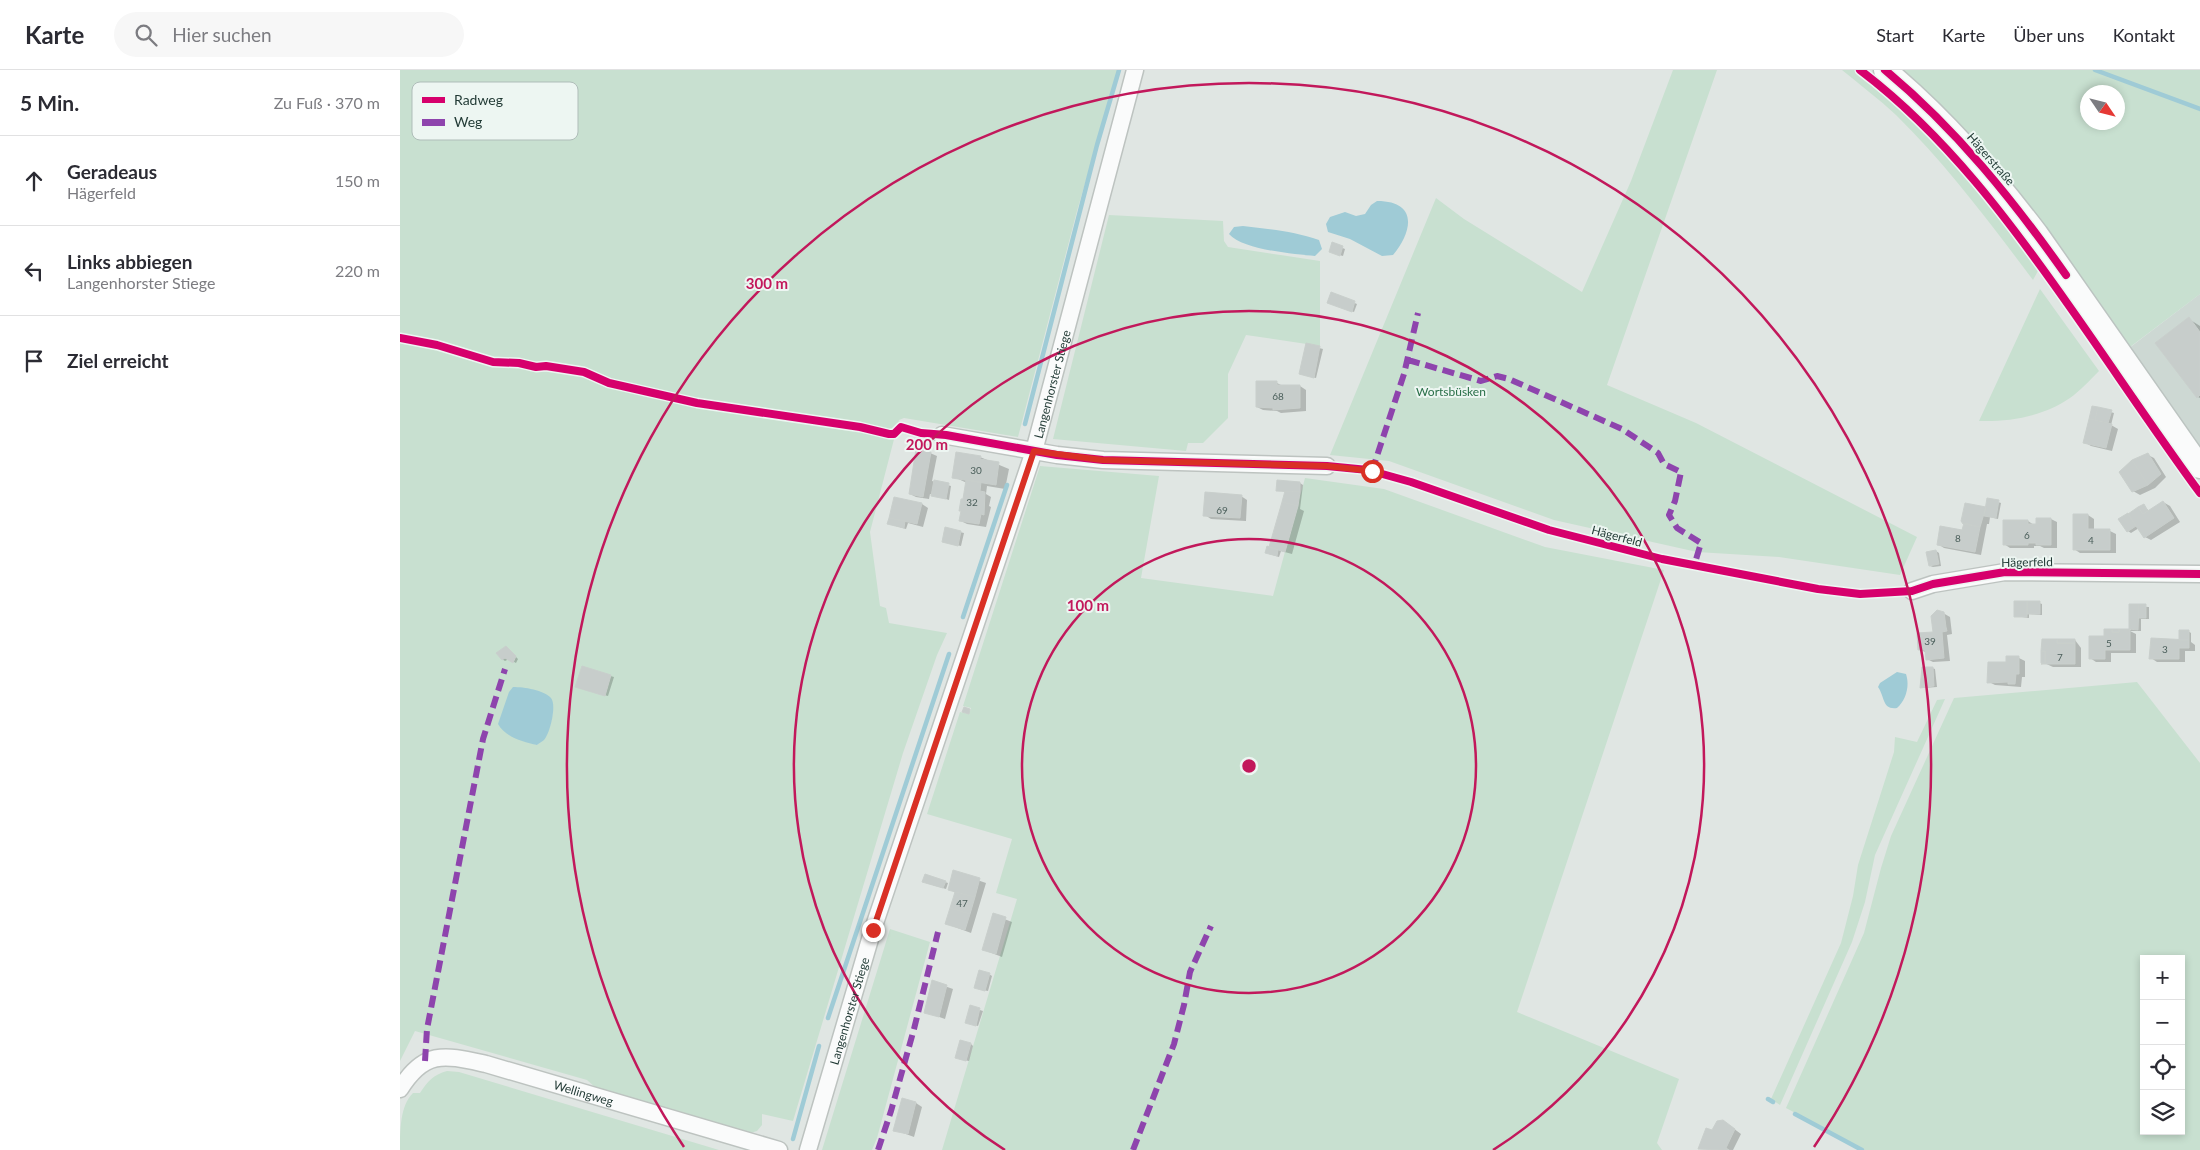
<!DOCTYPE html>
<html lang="de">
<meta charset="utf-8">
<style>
body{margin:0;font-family:Lato,sans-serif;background:#f7f7f7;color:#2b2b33}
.controls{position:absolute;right:15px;bottom:15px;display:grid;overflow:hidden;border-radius:0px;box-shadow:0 2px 8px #0003}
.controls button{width:45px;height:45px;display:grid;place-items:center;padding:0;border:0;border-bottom:1px solid #e1e1e2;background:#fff;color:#2b2b33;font:25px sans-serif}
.compass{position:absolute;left:1680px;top:15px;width:45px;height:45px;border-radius:50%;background:#fff;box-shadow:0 2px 8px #0003;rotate:125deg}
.stop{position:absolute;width:15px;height:15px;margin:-11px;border:4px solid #d93025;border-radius:50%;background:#fff}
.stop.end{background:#d93025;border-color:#fff;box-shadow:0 1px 5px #0008}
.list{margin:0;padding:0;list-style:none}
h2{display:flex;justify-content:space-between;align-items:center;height:65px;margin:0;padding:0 20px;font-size:21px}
h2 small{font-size:16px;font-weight:400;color:#7c7c81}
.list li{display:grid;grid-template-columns:32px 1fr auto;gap:15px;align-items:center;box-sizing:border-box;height:90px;padding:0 20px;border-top:1px solid #e1e1e2}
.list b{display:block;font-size:19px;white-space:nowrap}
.list p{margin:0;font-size:16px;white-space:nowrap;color:#7c7c81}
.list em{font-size:16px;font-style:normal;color:#7c7c81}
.icon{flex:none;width:28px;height:28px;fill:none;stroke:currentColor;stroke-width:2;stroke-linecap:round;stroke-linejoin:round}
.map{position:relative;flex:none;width:1800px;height:1080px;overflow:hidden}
header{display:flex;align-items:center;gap:30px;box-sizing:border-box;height:70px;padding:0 25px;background:#fff;border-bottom:1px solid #e1e1e2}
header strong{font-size:24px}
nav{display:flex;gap:28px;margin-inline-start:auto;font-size:18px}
.search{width:350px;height:45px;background:#f7f7f7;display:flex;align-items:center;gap:12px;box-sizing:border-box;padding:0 18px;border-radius:28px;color:#7c7c81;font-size:19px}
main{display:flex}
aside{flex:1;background:#fff}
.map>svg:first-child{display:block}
.built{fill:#cdd8d3}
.green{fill:#c8e0d0;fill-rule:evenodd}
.water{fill:#9fcbd6}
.shadow{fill:#0003}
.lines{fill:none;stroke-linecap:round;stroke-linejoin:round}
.stream{stroke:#9fcbd6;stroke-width:4.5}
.building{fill:#c7cdcb;stroke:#c9cfcc}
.minor-casing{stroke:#bdc3c0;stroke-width:19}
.secondary-casing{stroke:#bcc4c1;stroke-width:25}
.minor{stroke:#fafbfb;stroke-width:16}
.secondary{stroke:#fafbfb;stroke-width:22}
.quiet{stroke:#8e44ad;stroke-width:6;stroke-dasharray:12 6;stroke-linecap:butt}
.cycleway-casing{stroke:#edf6f2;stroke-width:11}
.cycleway{stroke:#d6006c;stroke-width:8}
.route{stroke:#d93025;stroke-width:6}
.ring{fill:none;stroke:#c2185b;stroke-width:2.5}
.labels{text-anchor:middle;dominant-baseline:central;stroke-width:4;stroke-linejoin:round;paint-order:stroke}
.number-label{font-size:10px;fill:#4a5e5a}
.street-label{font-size:12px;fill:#1f3833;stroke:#edf6f2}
.park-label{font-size:12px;fill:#296f48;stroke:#edf6f2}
.key{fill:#edf6f2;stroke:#afbdb9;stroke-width:1}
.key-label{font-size:14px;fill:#1f3833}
.centre{fill:#c2185b;stroke:#edf6f2;stroke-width:2.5}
.ring-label{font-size:15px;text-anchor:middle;font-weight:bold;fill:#c2185b;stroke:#edf6f2;stroke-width:4;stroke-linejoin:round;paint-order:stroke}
</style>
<header>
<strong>Karte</strong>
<div class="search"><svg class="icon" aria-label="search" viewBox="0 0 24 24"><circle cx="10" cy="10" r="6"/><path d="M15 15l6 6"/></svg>Hier suchen</div>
<nav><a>Start</a><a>Karte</a><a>Über uns</a><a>Kontakt</a></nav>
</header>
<main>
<aside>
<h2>5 Min.<small>Zu Fuß · 370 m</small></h2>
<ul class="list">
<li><svg class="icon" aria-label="ahead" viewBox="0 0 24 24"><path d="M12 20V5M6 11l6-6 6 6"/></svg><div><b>Geradeaus</b><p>Hägerfeld</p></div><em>150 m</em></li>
<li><svg class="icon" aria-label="left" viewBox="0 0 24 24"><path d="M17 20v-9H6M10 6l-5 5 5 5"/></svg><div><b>Links abbiegen</b><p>Langenhorster Stiege</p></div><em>220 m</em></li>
<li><svg class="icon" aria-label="arrive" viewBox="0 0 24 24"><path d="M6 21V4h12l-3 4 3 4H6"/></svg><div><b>Ziel erreicht</b></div></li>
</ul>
</aside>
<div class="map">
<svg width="1800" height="1080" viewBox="0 0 1800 1080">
<rect width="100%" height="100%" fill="#e0e6e3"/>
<path class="built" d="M1800,224V378L1728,279Z"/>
<path class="green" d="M0,0H718L677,141L618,367L504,348L499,350L470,462L480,536L486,538L489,553L547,563L537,585L503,683L393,1051L362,1044V1055L357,1061L350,1063L196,1018L187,1010L15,961L0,991ZM153,633C153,648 150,666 137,675L109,665Z
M1273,0H1317L1207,315L1296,353L1517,467L1500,505L1379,487L1297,482L1154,450L989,391L930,385L1036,128L1064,149L1182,222L1231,111Z
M1442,0C1447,0 1454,0 1458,0C1468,5 1479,17 1487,25C1544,74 1590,133 1635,193L1639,199L1633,210C1590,153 1547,95 1496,45C1479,29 1460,15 1442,0Z
M1501,0H1800V224L1730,277ZM1688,22H1718V52H1688Z
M709,145L823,151L824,171L828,177L920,191V276L846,265L828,304V348L803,373H788L786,381L653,369Z
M1640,219L1699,301C1690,310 1680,321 1670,328C1644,346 1610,352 1579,351Z
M640,396L759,406L741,508L873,526L905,408L984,419L1145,477L1264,500L1117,942L1279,1009L1257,1073L1262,1080H542L617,829L596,823L612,769L527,744L560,642L569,644L571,638L563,636Z
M1737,612L1800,693V1080H1465L1386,1038L1464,863L1481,798L1491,766L1554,628ZM1744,889H1781V1061H1744Z
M1545,629L1475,785L1465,832L1452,872L1380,1035L1371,1029L1441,873L1453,826L1458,795L1494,682L1495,667L1517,672L1537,630Z
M490,859L530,872L477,1068L472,1080H422Z
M47,1001L59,1002L319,1080H0C0,1062 0,1035 13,1023H20C28,1011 33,1005 47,1001Z"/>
<path class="water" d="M977,131C1018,131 1013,161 993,185L982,186L950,169L928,162L926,154L930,147L945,142L956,146L965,144L971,135Z
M843,156C869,159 894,161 919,170L922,179L915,186C894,184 843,180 829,164L834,157Z
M1497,602L1506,604C1510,616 1506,630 1497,638C1482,640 1485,627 1478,617L1480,613Z
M113,617C124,617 144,620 151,628C157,635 150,664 144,670C142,672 139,673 137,675C123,672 105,667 98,654L109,622Z"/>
<path class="shadow" d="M933,174L945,179L943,186L933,183Z
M932,224L957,234L954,242L932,234Z
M1789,249L1800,256V328L1798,327Z
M907,275L923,279L916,308L900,304Z
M877,313L883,316H900L906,320V341L881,343L877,341L863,340L857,337Z
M1693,337L1714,343L1711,355L1718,359L1712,381L1691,376L1684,372Z
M530,383L537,386L532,411L551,416L549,430L530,424L529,429L516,427L510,424Z
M1748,385L1754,388L1766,407L1755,418L1740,425L1733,421Z
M580,387L609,399L605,419L587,416L586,424L591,427L589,436L591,437L586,457L567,454L561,451L567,413L554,407Z
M900,413L903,415L900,439L904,441L892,484L881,481L879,487L869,484L886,422L878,420Z
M841,426L847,430L846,451L811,449L805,445Z
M495,429L522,434L528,438L523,457L508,453L506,459L489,454Z
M1588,429L1601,433L1598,449L1590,447L1589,454H1587L1581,485L1544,478L1538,474L1563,462L1587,439Z
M1763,432L1770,436L1780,452L1751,470L1745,467L1739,458L1731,463L1728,461L1744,436L1749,441Z
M1688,445L1694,449V461H1710L1716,464V483H1680L1674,479Z
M1651,449L1657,452V478H1644L1640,476H1634V478H1610L1604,474L1628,451L1634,455Z
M546,459L564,463L561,476L543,472Z
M1536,481L1539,483L1541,496L1533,497L1530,496Z
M1639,533L1642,534V545L1629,544V548L1615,546Z
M1731,536L1749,537V549H1741V561H1730L1736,564V583H1711V592H1696L1690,588L1706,567V560H1731Z
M1543,543L1550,547L1552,564L1547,565L1550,591L1533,592L1527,589V583L1519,579L1535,563Z
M1788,561L1791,563V572L1795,575V581H1785V592H1757L1751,588L1780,570Z
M1675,570L1681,578V597H1653L1642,592Z
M109,580L118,589L116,593L109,589L105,591L102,589Z
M1607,587L1619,588L1625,591V607H1622L1621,617L1595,615L1589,612L1607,593Z
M182,598L214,607L208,626L179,618Z
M1532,598L1535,599L1537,617L1524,618L1521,617Z
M554,802L586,813L571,863L547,854L556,823L549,819Z
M545,812L548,813L546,819L526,813Z
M594,845L612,852L602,887L584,880Z
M589,904L592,906L588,921L578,919Z
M533,912L553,919L545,949L525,942Z
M570,937L583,941L578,956L569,953Z
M571,974L573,976L569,991L559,989Z
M516,1033L522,1037L514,1067L495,1060Z
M1329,1055L1341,1064L1333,1080L1300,1079L1313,1062Z"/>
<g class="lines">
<path class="stream" d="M1695,0L1800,39
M625,354L697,75L719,0
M563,547L607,415
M428,948L549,584
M1368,1029L1373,1032
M1395,1044L1462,1080
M393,1069L419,976"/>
</g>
<path class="building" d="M932,172L943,176L940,186L929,182Z
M931,222L955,231L952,242L927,233Z
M1789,247L1800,262V325L1797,328L1755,273Z
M906,273L920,276L914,308L899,304Z
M856,311H877V315H900V338L873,340V338L856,337Z
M1692,336L1698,337L1695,350L1689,349Z
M1698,337L1712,340L1708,353L1695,350Z
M1689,349L1712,354L1706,378L1683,373Z
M516,379L531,382L523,427L509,424Z
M556,382L581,386L580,389L599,392L596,415L552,408Z
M1748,383L1761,404L1748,415L1732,390Z
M1732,390L1748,415L1732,422L1719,402Z
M534,410L549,413L546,429L531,426Z
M566,410L581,412L580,421L585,422L584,445L581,444L579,454L559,451L561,441H559L561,429H563Z
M877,410L900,412V422L876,421Z
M885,421L900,422L898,436L882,432Z
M805,422L842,425L840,448L803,446Z
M494,427L522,433L517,454L489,448Z
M1587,428L1599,430L1596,448L1584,446Z
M1763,431L1774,448L1744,468L1728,444L1738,437L1743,444Z
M882,432L898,436L885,482L869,477Z
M1565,433L1586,437L1580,457L1563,454L1561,451Z
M1744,434L1748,441L1743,444L1738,437Z
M1728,443L1736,456L1727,462L1718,449Z
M1673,444H1688V459H1710V480H1673Z
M489,448L505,451L504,458L487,454Z
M1636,448H1651V475H1636V473H1628V475H1603V450H1628V454H1636Z
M1564,453L1580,457L1575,482L1537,475L1540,456L1562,460Z
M545,457L561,461L558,476L542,472Z
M867,476L878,480L877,486L865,483Z
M1536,480L1539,494L1529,496L1526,482Z
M1614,531H1627V547H1614Z
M1627,531H1640V544H1627Z
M1729,534H1739L1738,560L1729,559Z
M1739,534H1746V548H1738Z
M1537,540L1544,542L1546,557L1547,561L1542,562L1544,588L1526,590L1525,580H1518L1517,563L1533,562L1531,546Z
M1704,559H1712V562H1719V559H1730V580H1705V589H1689V566H1704Z
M1712,559H1719V562H1712Z
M1779,560H1789V570H1779Z
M1751,568L1789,570V578H1779V589H1749Z
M1642,569H1657V573H1675V594H1641L1645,593V581H1641Z
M1657,569H1675V573H1657Z
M106,576L116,586L113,593L105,588L102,590L96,583Z
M1641,581H1645V593H1641Z
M1606,586H1619V604H1616L1615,614H1608V612L1587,613L1588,592H1606Z
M182,596L211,605L205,626L175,617Z
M1522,597H1533L1534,616L1520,618Z
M564,637L570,639L569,644L562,642Z
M553,800L580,808L575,827L548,820Z
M525,804L546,811L543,818L522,812Z
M555,822L575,827L570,844L550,838Z
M550,838L570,844L565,860L545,854Z
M593,843L606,847L596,884L582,880Z
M579,900L590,903L585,921L574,918Z
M532,910L547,915L539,947L524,943Z
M570,935L580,938L576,956L565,953Z
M560,970L571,973L566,991L555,988Z
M502,1028L516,1032L508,1064L493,1061Z
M1323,1050L1335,1059L1326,1078L1329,1080L1298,1079L1306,1058L1312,1060L1317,1051Z"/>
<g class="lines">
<g class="minor-casing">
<g id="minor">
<path d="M542,365L657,385L703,390L927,396"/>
<path d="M1512,521L1533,514L1605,502L1800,504"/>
<path id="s1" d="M0,1019C25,979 45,985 86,994L379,1080"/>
<path id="s2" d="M408,1080L473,859L634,381L735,0"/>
</g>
</g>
<g class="secondary-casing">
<path id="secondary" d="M1485,0C1543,48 1591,104 1637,164L1800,397"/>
</g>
<use href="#minor" class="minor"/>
<use href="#secondary" class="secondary"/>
<path class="quiet" d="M1008,290L1081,311L1097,306L1109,309L1222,359L1258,383L1264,394L1281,402L1275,431L1269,445L1277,458L1301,473L1294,496
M972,401L1004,304L1018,243
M25,991L27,959L83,669L105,599
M478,1080L491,1041L514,959L538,862
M733,1080L774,974L784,935L790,902L811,856"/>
<g class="cycleway-casing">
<path id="cycleway" d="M1460,0C1546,65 1611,153 1672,240C1715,301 1756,363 1800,423
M1485,0C1556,59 1613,130 1666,205
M0,268L37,275L93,292L119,293L136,297L146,296L184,302L209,313L297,333L460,357L489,364H494L501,357L521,363L546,365L657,385L703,390L927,396L968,400L1011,412L1149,460L1262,489L1418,519L1460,524L1512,521L1533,514L1605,502L1800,504"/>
</g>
<use href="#cycleway" class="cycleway"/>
</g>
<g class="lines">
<path class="route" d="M473,860L634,381L702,390L927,396L972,401"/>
</g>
<g class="ring">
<circle cx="849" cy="696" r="227"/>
<path d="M605 1080A455 455 0 1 1 1093 1080"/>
<path d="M284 1077A682 682 0 1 1 1414 1077"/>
</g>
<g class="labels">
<g class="number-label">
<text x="878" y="326">68</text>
<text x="576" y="400">30</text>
<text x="572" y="432">32</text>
<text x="822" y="440">69</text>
<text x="1627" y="465">6</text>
<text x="1558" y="468">8</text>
<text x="1691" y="470">4</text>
<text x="1530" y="571">39</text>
<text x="1709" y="573">5</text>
<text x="1765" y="579">3</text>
<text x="1660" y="587">7</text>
<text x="562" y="833">47</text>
</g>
<g class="street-label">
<text transform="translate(1591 89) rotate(49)">Hägerstraße</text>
<text stroke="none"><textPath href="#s2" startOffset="804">Langenhorster Stiege</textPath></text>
<text transform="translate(1217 466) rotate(15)">Hägerfeld</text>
<text transform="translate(1627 492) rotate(-1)">Hägerfeld</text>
<text stroke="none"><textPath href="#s2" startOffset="145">Langenhorster Stiege</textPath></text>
<text stroke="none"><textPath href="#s1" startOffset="201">Wellingweg</textPath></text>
</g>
<g class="park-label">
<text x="1051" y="321">Wortsbüsken</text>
</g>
</g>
<rect x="12" y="12" width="166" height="58" rx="8" class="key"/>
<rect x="22" y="27" width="23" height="6" fill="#d6006c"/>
<rect x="22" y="49" width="23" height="7" fill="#8e44ad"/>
<g class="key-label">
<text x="54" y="35">Radweg</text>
<text x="54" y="57">Weg</text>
</g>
<circle cx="849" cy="696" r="8" class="centre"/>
<g class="ring-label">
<text x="367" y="219">300 m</text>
<text x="527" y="380">200 m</text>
<text x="688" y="541">100 m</text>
</g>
</svg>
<div class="controls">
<button>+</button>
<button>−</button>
<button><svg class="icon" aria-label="locate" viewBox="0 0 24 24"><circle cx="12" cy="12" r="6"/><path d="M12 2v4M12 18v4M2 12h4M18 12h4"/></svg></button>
<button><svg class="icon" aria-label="layers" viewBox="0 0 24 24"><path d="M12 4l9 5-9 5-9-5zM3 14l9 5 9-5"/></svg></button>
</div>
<svg class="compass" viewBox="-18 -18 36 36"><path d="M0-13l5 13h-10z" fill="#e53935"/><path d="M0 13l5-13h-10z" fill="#7c7c81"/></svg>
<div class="stop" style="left:972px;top:401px"></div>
<div class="stop end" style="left:473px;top:860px"></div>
</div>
</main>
